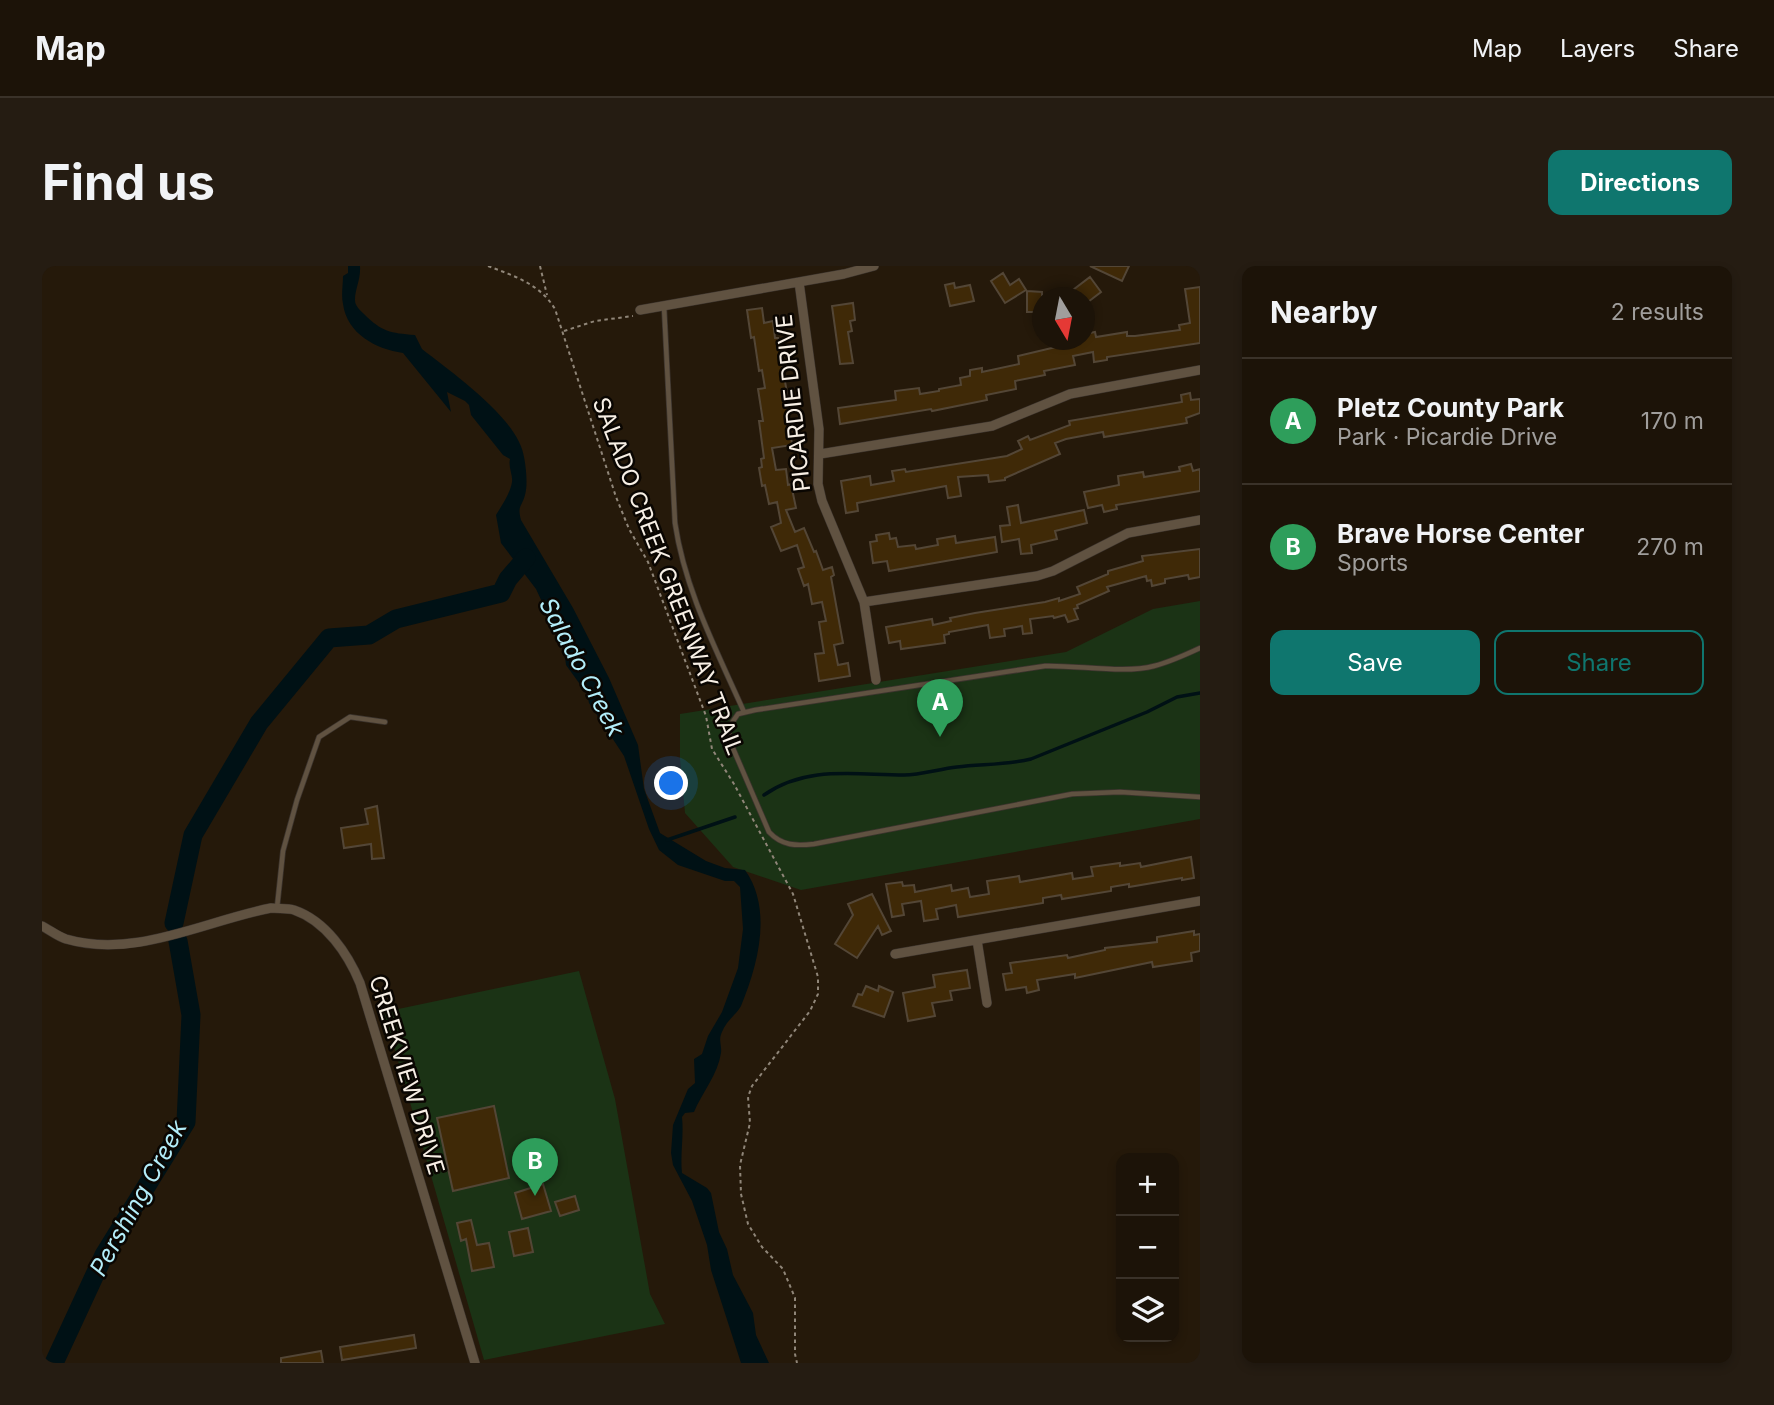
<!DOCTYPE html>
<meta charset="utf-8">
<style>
body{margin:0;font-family:Inter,sans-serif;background:#251c12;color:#f1f3f6}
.controls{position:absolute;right:21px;bottom:21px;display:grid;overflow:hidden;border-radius:14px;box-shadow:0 4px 10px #0003}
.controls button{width:63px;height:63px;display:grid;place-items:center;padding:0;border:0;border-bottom:2px solid #3a3229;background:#1c1308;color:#f1f3f6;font:35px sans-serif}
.compass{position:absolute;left:990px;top:21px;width:63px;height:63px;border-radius:50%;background:#1c1308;box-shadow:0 4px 10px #0003;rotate:170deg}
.you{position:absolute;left:630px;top:518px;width:24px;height:24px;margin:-18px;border:5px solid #fff;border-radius:50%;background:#1a73e8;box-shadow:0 0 0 10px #1a73e833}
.badge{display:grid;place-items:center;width:46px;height:46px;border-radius:50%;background:#0f766e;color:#fff;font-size:23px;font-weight:700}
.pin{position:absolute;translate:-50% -58px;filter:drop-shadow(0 2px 4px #0008)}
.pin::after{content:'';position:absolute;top:37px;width:24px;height:21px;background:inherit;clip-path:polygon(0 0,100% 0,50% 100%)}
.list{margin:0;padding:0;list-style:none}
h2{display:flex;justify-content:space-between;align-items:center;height:91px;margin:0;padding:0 28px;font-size:30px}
h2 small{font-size:23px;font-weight:400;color:#a09e9c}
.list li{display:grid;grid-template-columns:46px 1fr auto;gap:21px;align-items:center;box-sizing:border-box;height:126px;padding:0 28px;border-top:2px solid #3a3229}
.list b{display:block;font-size:26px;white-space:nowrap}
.list p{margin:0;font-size:23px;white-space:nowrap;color:#a09e9c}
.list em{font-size:23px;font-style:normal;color:#a09e9c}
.actions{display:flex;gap:14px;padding:21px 28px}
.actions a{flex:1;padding:16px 0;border:2px solid #0f766e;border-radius:14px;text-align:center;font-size:24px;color:#0f766e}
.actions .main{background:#0f766e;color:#fff}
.icon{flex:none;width:38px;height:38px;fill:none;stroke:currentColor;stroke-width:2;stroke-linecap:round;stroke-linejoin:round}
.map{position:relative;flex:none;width:1158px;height:1097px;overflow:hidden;border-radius:14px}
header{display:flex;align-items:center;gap:42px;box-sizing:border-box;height:98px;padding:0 35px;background:#1c1308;border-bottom:2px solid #3a3229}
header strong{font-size:33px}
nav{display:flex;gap:38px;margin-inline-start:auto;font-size:24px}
.intro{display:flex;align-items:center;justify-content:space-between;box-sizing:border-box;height:168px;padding:0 42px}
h1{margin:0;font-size:49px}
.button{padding:18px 32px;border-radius:14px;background:#0f766e;color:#fff;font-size:24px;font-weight:700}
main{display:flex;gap:42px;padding:0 42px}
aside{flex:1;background:#1c1308;border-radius:14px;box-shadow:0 4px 10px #0003}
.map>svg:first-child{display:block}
.green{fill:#1b3315}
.water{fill:#001115}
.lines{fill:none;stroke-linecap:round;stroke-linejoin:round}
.stream{stroke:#001115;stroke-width:3.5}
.river{stroke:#001115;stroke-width:19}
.building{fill:#3f2907;stroke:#534636;stroke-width:2}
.lane-casing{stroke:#3c342e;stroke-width:6}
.street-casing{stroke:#3c342e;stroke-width:10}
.path{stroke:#908679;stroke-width:2;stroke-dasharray:3.5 3.5;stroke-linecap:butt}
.lane{stroke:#605241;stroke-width:4.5}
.street{stroke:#605241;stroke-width:9}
.labels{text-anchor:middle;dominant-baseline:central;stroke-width:5;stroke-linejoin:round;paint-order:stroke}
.street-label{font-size:23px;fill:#f7efe5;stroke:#0a0602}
.water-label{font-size:24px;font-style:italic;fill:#b3edf9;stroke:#0a0602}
</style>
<header>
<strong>Map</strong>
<nav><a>Map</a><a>Layers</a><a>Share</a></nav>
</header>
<div class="intro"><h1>Find us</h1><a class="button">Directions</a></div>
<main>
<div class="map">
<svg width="1158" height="1097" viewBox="0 0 1158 1097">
<rect width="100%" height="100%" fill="#25190a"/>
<path class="green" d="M1158,335V553L759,624L691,601L643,547L638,493V448L1024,386L1111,343Z
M537,705L573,833L608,1028L623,1058L442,1094L342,746Z"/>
<path class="water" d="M306,0H318C319,13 313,23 313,34C313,40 318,44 322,48C340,66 348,67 373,69L380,83C409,106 477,153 482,191C484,201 486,219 483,229C480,241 475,239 479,254L531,342L567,412L596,479L602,523L618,567L664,595L683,602L703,604C731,643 716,699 699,740C694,749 684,755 680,766C676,774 680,779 679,787C676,808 660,827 652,846L643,847L640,851C642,870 638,889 640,907L665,922L669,927L677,966L685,983L691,1009L711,1047L714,1069L727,1097H699L669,1004L665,979L650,935L631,899L629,887L631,859L646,823L653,817L652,793L660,788L666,770L680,746L696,702L701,663L698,621L692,615H683L636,599L617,584L607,563L582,490L547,437L545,428L524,399L522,383L494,323L459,277L454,249C460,239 468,228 470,216C471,209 466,201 468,193L461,189L429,149L427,139L423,135L405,126L409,146L361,87C334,83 305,68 301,38C299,29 301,19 301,10L306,7Z"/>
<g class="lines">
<path class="stream" d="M722,529C765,499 813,509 862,509C879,509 897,503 915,501C940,498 965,499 989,493L1105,446L1135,431L1158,427
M625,574L693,551"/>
<path class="river" d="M132,657L151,569L217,457L287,372L327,369L354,353L459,327L466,313L484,292
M12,1097L62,989L144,856L149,749L136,675"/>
</g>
<path class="building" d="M1048,0H1087L1080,15Z
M961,7L968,19L977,13L984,24L963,37L949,15Z
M1048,11L1059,26L1042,39V32H1031L1027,27Z
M912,17L913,22L928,19L932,35L908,40L903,19Z
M1158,21V77L1065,91V94L1052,96L1051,86L1031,90L1033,99L1002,105L1003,109L973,115L974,123L944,129L945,134L890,145L889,143L798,158L796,142L854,134L853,125L877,122L878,128L897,125V123L919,119L918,112L928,110V104L940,102V106L977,98L976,90L1035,76L1042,74V68L1053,66L1054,71L1085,66V70H1093L1138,64L1137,59L1148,57L1143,23Z
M985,25L1000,26V43H996V46H985Z
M811,37L813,54L808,55L810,65L806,66L811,97L798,98L790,40Z
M720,42L722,57L731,55L733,72H736L748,146H746L750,179L730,182L734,204L744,203L746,219L749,218L754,242L744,244L753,266L762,262L772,286L774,285L781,304L790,301L792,309L789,311L801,377L792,379L796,399L806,397L808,410L777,415L773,388L782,387L777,356L784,355L780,336L770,338L766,318L762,320L756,303L762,301L755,279L739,285L729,261L739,257L735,236L727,238L723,219L720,220L717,202L720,201L719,193L722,192L717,155H721L716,123L723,122L720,104L717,105L712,71L709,72L705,44Z
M1148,127L1149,134L1158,133V147L1144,152L1145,157L1062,171L1061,166L1024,173L1013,177L1018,188L963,212V214L947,216L946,209L916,211L919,230L906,232L904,220L815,237L816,245L804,247L799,215L828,210L829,219L852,215L850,205L863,203L864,206L965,190L980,183L976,175L986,170L988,174L1028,159L1027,155L1140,136L1139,129Z
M1149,198L1151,205L1158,203V225L1074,239L1075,243L1062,246L1060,239L1046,242L1042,226L1077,219L1076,210L1101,206L1102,211L1138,205L1137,201Z
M976,239L979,257L1042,244L1045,257L1013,265L1015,273L989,279L990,287L979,288L977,273L960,276L958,260L968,259L965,241Z
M847,267L848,273L854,272L856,281L873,279L874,283L896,279L895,273L913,270L914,277L953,271L955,286L847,305L845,295L831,297L828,276L835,275L834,269Z
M1158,283V311L1147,313L1146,309L1123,313V317L1110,320L1109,314L1105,315L1104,310L1065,321L1067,325L1035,339L1036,342L1032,343L1036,353L1026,356L1023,349L1012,352L1011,350L988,353L990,367L981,368L980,360L962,363L963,370L948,372L946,359L907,366V368L902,369L903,377L859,383L858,375L847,377L844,361L890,353L891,359L909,355L908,352L933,347L1003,336L1017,332V335L1038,328L1035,321L1066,308V305L1101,295L1100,290Z
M335,540L342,592L330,593L329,578L302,582L299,562L326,558L323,543Z
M1149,591L1152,612L1140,614V612L1087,621V618L1069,621V625L1020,633L1019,629L1001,632V637L916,651L914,639L894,643L896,653L882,655L879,635L860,638L862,649L850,651L844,618L860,616L861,620L872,619L873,626L909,619L910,625L926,622L928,631L947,628L945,615L977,610L978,616L1030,607L1031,613L1051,610L1049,601L1078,597V600L1098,597L1099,601Z
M830,628L849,665L840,669L836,660L815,692L793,678L811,649L806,638Z
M1152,665V669L1158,668V685L1149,687L1150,695L1111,701L1110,696L1033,712V708L995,714L997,724L985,727L984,721L964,724L961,708L970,707L968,697L1025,689L1026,692L1063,684V682L1115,676V671Z
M925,704L928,722L908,725L910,734L890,737L893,750L866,755L861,727L893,721L891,709Z
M824,720L836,725L837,720L851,726L842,751L811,740L816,728L820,729Z
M452,840L467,912L411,925L395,852Z
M501,918L509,945L480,953L473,927Z
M533,930L537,944L518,950L513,936Z
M429,954L435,979L447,977L452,1001L430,1005L424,973L419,975L415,957Z
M486,962L491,986L472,990L467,966Z
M372,1069L374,1082L300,1094L298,1081Z
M279,1085L281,1097H239V1092Z"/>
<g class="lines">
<g class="lane-casing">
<path id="lane" d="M622,40L633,257C643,325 675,385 702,446
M1158,382C1143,389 1128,396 1112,400C1083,408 1035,399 1003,400L713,444L696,448L687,461V473L727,566C740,580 754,580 772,578L1030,528L1078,526L1158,531
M235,642L241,585L255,534L277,471L308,451L343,456"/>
</g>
<g class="street-casing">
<path id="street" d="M757,16L777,163L776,218L780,235L822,336L834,414
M598,44L802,8L832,0
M778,188L950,160L1028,128L1158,104
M822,336L995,310L1011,305L1086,267L1158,254
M0,660C8,664 15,670 24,673C93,693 162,655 229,642C236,643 245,642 252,644C284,655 306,688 318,717L433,1097
M935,674L945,737
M853,688L1158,635"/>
</g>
<path class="path" d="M446,0C472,10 498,18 513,43L574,231L587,263L606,296L664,450L670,483L692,518L751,628L776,711V728L768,745L710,820L706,831L708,857L698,899L699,928L706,958L720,981L741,1003L753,1032V1088L755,1097
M498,0L505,29
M522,65L553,55L591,50"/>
<use href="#lane" class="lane"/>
<use href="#street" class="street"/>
</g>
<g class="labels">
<g class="street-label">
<text transform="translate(751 137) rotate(-96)">PICARDIE DRIVE</text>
<text transform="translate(626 310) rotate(69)">SALADO CREEK GREENWAY TRAIL</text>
<text transform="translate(365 809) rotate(73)">CREEKVIEW DRIVE</text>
</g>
<g class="water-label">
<text transform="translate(540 401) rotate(62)">Salado Creek</text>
<text transform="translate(96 932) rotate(-61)">Pershing Creek</text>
</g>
</g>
</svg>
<div class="controls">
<button>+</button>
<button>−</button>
<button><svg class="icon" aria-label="layers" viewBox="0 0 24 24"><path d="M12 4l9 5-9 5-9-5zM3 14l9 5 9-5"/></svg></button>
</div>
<svg class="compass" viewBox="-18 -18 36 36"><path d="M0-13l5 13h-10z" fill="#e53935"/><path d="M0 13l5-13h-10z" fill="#a09e9c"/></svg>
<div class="you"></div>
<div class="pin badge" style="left:898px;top:471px;background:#2e9e5b">A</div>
<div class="pin badge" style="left:493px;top:930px;background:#2e9e5b">B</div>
</div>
<aside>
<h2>Nearby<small>2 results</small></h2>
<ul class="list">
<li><span class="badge" style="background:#2e9e5b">A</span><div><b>Pletz County Park</b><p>Park · Picardie Drive</p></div><em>170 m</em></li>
<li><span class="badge" style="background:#2e9e5b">B</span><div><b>Brave Horse Center</b><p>Sports</p></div><em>270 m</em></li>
</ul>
<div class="actions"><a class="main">Save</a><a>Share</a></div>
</aside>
</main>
